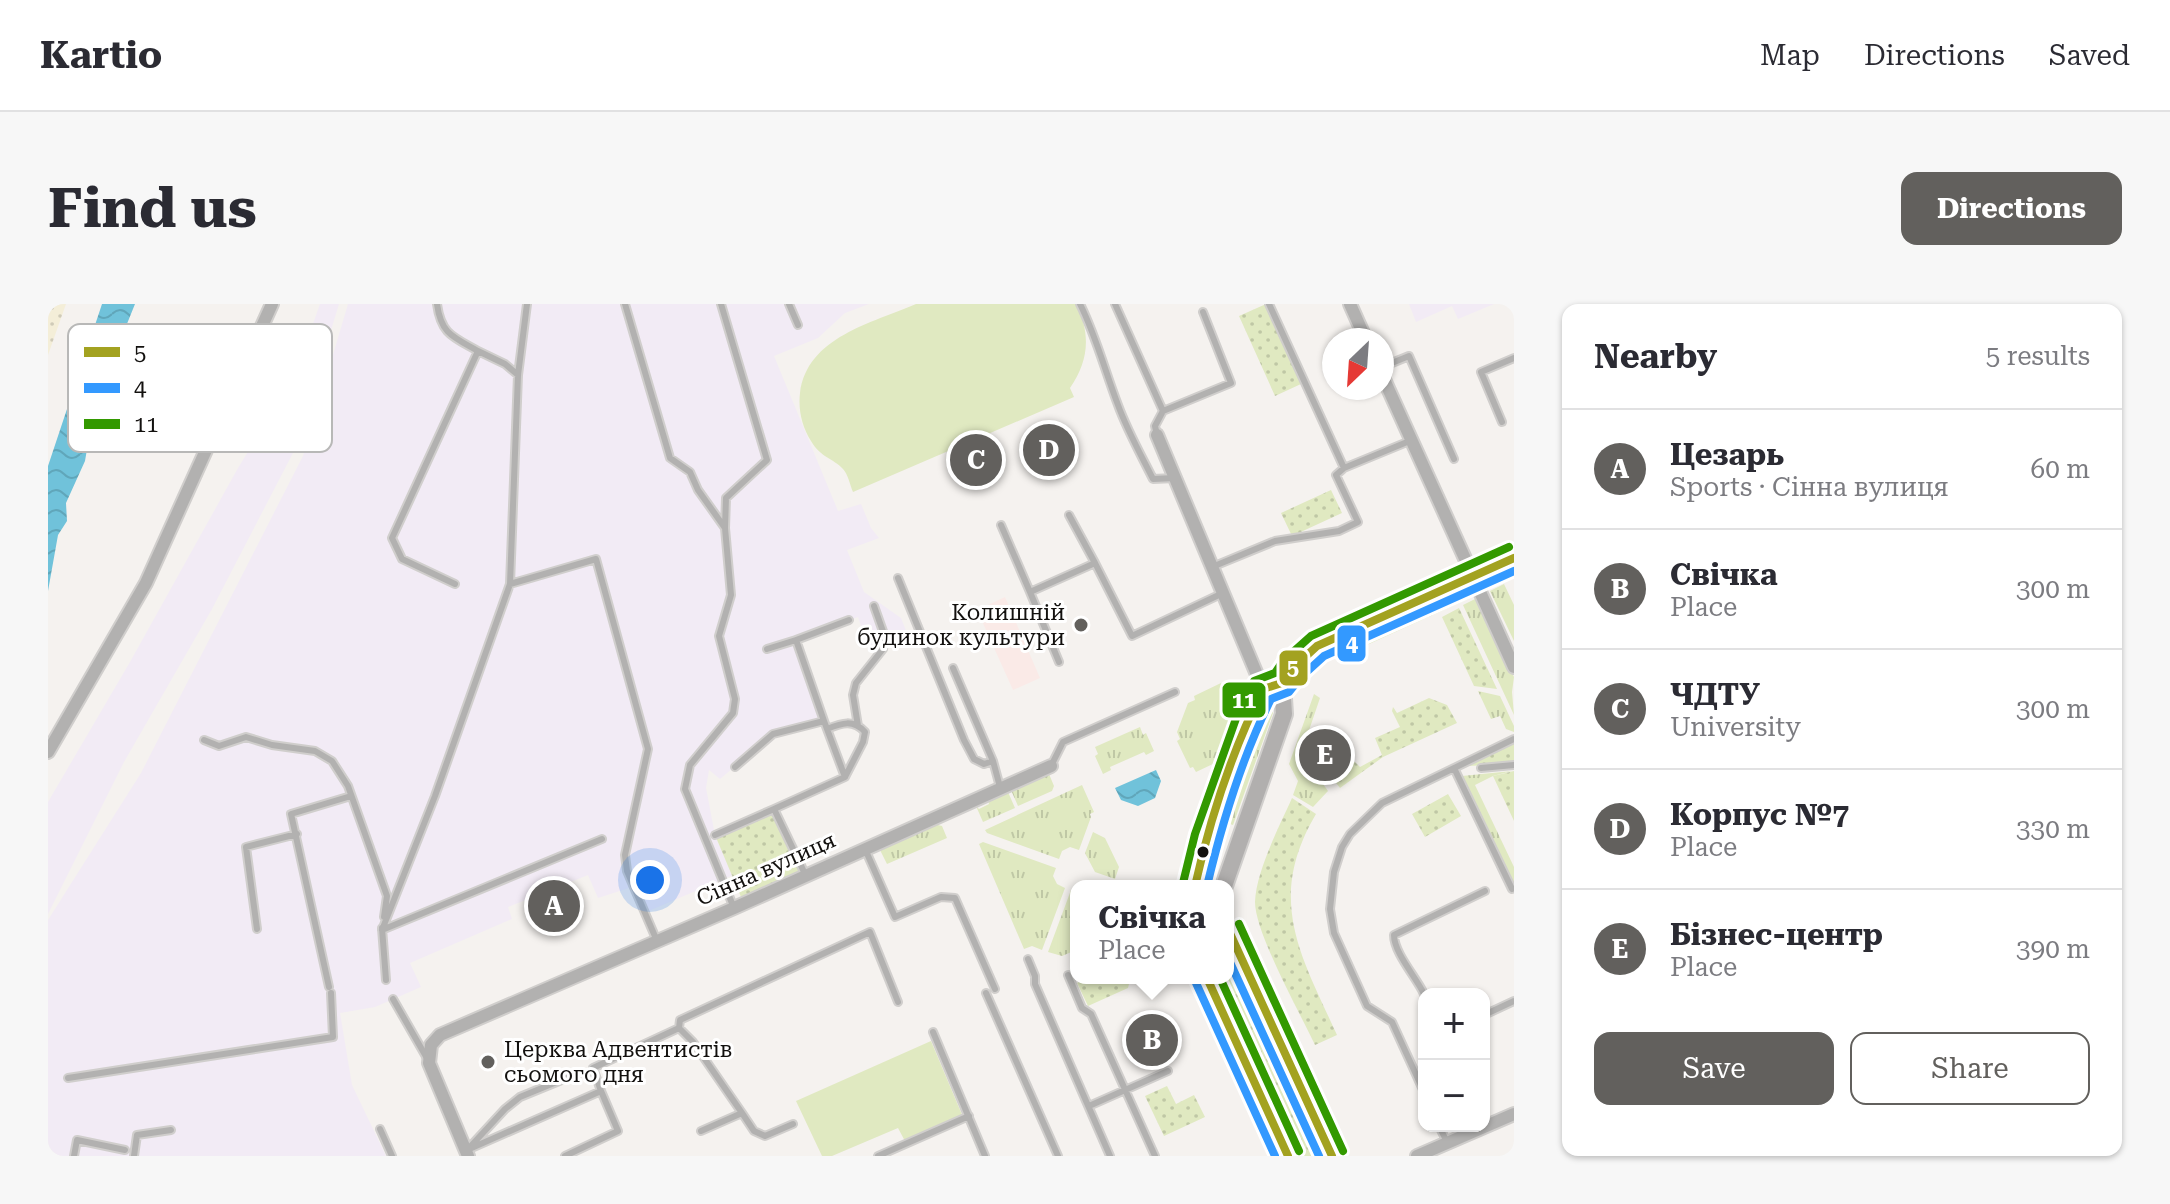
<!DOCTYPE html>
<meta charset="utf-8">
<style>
body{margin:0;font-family:"Roboto Serif",serif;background:#f7f7f7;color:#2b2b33}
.controls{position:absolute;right:24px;bottom:24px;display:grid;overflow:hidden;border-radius:16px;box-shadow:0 2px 6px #0004}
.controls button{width:72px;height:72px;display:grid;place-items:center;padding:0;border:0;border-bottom:2px solid #e1e1e2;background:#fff;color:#2b2b33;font:40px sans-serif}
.compass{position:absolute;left:1274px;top:24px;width:72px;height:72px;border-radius:50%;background:#fff;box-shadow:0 2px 6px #0004;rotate:205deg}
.you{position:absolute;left:602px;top:576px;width:28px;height:28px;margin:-20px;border:6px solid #fff;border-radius:50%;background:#1a73e8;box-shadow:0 0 0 12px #1a73e833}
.badge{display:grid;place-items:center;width:52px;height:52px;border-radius:50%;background:#62605d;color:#fff;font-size:26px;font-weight:700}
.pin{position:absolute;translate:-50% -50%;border:4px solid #fff;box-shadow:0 2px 8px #0006}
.popup{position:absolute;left:1022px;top:576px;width:164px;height:104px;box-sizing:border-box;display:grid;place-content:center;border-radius:16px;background:#fff;filter:drop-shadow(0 2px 6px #0005);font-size:26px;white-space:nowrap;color:#7c7c81}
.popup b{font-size:30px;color:#2b2b33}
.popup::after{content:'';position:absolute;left:50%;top:100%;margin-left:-16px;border:16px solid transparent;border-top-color:#fff}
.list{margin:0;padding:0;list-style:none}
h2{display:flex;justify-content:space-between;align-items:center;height:104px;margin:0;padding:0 32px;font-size:34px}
h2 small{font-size:26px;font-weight:400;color:#7c7c81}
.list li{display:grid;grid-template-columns:52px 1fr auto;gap:24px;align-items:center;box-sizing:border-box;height:120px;padding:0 32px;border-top:2px solid #e1e1e2}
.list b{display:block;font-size:30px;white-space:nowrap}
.list p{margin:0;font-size:26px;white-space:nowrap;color:#7c7c81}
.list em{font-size:26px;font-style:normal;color:#7c7c81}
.actions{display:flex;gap:16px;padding:24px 32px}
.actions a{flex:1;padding:18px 0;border:2px solid #62605d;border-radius:16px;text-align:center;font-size:28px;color:#62605d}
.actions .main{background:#62605d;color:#fff}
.map{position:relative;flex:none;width:1466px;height:852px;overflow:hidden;border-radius:16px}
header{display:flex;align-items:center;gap:48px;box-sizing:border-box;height:112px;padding:0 40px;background:#fff;border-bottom:2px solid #e1e1e2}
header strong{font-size:38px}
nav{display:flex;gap:44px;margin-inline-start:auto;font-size:28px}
.intro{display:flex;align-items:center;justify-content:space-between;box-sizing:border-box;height:192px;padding:0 48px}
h1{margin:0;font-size:56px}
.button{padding:20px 36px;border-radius:16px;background:#62605d;color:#fff;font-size:28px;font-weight:700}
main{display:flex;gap:48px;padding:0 48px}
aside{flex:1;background:#fff;border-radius:16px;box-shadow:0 2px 6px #0004}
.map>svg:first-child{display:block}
.commercial{fill:#faeae7}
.industrial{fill:#f2ebf5}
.grass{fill:url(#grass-tufts)}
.sand{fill:url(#sand-dots)}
.park{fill:url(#park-dots)}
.pitch{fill:#e0e9c1}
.water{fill:url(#water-waves)}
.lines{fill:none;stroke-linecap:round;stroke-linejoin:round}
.service-casing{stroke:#d0cecc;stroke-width:10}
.minor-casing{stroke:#d0cecc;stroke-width:16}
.secondary-casing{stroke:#d0cecc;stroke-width:20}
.service{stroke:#b2b1b0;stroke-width:6}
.minor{stroke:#b2b1b0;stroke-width:12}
.secondary{stroke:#b1afae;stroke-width:16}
.bus-1-casing{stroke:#fff;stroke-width:14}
.bus-2-casing{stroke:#fff;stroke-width:14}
.bus-3-casing{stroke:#fff;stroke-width:14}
.bus-1{stroke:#a3a220;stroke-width:8}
.bus-2{stroke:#39f;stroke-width:8}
.bus-3{stroke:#390;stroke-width:8}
.poi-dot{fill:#62605d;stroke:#fff;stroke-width:3}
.bus-dot{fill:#13110f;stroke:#fff;stroke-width:3}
.labels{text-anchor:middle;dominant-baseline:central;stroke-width:6;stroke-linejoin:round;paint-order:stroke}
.poi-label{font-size:22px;fill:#13110f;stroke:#fff;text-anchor:end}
.street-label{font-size:22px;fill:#13110f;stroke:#fff}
.key{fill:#fff;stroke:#b8b8b7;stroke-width:2}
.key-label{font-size:22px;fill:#13110f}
.line-badge{stroke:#fff;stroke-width:3}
.badge-label{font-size:22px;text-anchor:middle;font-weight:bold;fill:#fff}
</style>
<header>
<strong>Kartio</strong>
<nav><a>Map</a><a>Directions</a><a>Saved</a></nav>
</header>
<div class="intro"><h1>Find us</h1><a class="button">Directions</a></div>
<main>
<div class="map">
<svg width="1466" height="852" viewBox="0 0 1466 852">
<defs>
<pattern id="grass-tufts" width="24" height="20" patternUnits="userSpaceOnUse" patternTransform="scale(2)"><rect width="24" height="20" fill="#e0e9c1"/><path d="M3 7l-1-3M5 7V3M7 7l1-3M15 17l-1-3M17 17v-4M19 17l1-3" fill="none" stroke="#bfc7a5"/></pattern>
<pattern id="sand-dots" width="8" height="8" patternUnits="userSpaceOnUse" patternTransform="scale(2)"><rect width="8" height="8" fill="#f4eed8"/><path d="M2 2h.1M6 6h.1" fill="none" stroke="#d0cbb8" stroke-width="1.8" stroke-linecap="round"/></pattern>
<pattern id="park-dots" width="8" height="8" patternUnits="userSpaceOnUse" patternTransform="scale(2)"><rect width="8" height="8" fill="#e0e9c1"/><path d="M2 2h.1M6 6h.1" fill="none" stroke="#bfc7a5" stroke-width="1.8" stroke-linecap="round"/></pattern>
<pattern id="water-waves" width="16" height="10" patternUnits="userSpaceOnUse" patternTransform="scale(2)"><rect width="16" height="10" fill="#70c2da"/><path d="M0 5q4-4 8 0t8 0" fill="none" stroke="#60a6ba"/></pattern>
</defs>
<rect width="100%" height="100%" fill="#f5f2ef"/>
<path class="commercial" d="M957,293L992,374L965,386L929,306Z"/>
<path class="industrial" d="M272,0H291L246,147L164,305L76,458L0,610V498L82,358L190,164L246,73Z
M300,0H821L797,9L770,34L726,52L790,207L813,200L823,224L831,234L799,246L816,288L853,314L859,329L836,338L835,345L821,346L810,313L749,336L776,417L725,430L672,475L661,466L658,484L667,531L685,571L596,609L584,583L550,594L540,571L460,603L464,615L362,659L373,683L327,703L292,709L304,781L338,852H0V616L93,469L255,152Z
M1361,0H1446L1410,15L1404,2L1368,18Z"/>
<path class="grass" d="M1456,280L1466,301V337L1442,287Z
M1417,289L1420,295L1308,346L1304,341Z
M1429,294L1466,373L1464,388L1466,411L1415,301Z
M1173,379L1175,383L1180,381L1188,400L1167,459L1148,468L1145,463L1142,464L1129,437L1132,435L1129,428L1140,399L1147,396L1146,392Z
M1430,387L1452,392L1466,422V428L1458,425L1452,412L1443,415Z
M1266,390L1272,394L1256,441L1265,460L1263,467L1269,480L1273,477L1280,487L1265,503L1245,491L1250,477L1241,460Z
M1222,402L1225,409L1185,521L1176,518L1216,406Z
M1092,423L1095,431L1098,429L1106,447L1098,451L1096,448L1062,463L1063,466L1055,470L1047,452L1050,450L1047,443Z
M1464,467L1445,472L1427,481L1466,563V582L1414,472Z
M1001,470L1006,482L1004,487L970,502L963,486Z
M1034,481L1046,508L1042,510L1043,513L1031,546L1022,543L1014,547L1011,555L939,529L937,526Z
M960,488L967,504L935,518L928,502L931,505L941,500L940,496Z
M886,520L894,522L899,534L839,560L831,544Z
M1045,528L1057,534L1071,563L1067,575L1047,568L1037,549Z
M935,538L1008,564L1005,572L1009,580L1017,584L994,646L984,642L976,645L931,540Z
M1023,586L1028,587V646L1014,652L1000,648Z"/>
<path class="sand" d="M0,0H18L0,51Z"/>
<path class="park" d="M1218,0L1253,80L1227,92L1191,12Z
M1283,186L1294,209L1244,232L1233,209Z
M1411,304L1449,385L1426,382L1394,313Z
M1381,394L1399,401L1409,419L1335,453L1292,484L1285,475L1298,469L1296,463L1307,458L1312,463L1334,451L1327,434L1352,423L1344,407L1345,403L1349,409Z
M1466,439V457L1457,460L1420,462L1421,459Z
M1466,467V517L1445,472Z
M1400,490L1413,512L1377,533L1364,510Z
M1244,494L1268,510C1218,595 1252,650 1289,731L1267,741C1252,709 1207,629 1207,598C1208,567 1232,521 1244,494Z
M726,505L755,566L693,593L667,531Z
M1189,669L1194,674L1277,852H1248L1171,685L1172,675Z
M1040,674H1065L1081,680L1080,684L1040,702L1029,679Z
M1119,782L1128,800L1146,791L1157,813L1116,832L1097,792Z"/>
<path class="pitch" d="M868,0H1028C1043,29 1041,57 1022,84L1026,93L805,188C802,181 800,170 795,165C785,154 773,154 763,137C754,123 750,106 752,89C759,33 824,19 868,0Z
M883,737L915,813L858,839L850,824L784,852H774L748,797Z"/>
<path class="water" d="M54,0H87L64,57L58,85L44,116L37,157L18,199L19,217L10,231L0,287V162Z
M1108,466L1113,477L1107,494L1090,502L1073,496L1067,484Z"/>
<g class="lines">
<g class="service-casing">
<path id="service" d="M389,0C393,30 405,33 430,47
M479,0L470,71L462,280L548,255L600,445L577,551L579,567L609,637
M577,0L622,154L642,168L650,186L677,224
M673,0L719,156L678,194L677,224L683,291L671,332L687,395L685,409L642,461L637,485L686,604
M741,0L750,21
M1032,0C1048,32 1057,67 1070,101C1079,126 1093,151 1105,175L1127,174
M1067,0L1115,107
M1221,0L1296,164L1364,136
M1334,63L1361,52L1406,155
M1454,118L1433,68L1466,54
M1109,131L1107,122L1115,107L1183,79L1155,8
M1021,211L1047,259
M953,221L982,288
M1164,263L1227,237L1291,227L1310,218L1288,171L1296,164
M850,274L916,436L926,455L936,460L945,457
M407,280L354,255L344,234L430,47L457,60L470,71
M748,336L801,316
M719,345L748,336L776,417
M1011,358L982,288L1047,259L1084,332L1175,289
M905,364L945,457L952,483
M810,422L805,391L808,379L835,345L837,333L826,302
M779,425C794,419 805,415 817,428L815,438L797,473
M156,436L171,442L198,433L224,441L267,447L284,457L300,482L339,592L336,613
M1003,462L1015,438L1127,388
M687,463L725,430L776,417L797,473L726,505
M1406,464L1464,585
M1433,464L1466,461
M667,531L726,505L758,572
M817,545L847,613L893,593L907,594L947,685
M334,624L338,676
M209,625L198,543L249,530
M334,626L387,492L462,280
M334,626L554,535
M980,655L987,672V680L1062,852
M1020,671L1034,704L1043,710L1107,852
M281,683L243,510L303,492
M938,689L1010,852
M1376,690C1368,673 1346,649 1346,631L1437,587
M345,695L380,756
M1436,711L1466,697
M631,724L645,738L694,809L653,827
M885,728L937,852
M20,774L285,733L283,689
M1376,788L1344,718L1319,702L1286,629L1282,605L1286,568L1294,543L1302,530L1334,499L1466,435
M1041,802L1120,767
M694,809L706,827L717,832L745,820
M1391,822L1399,838
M332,825L344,852
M421,844L457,805L472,793L533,768
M419,846L553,787L545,764L631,724L632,716L822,628L850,698
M26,852L29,836L77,846
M86,852L89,831L123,826
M517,852L570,827L553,787
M830,852L921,812"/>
</g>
<g class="minor-casing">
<path id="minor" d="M1302,0L1318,36
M1334,71L1466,363
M1109,131L1215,385
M0,448L98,279L224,0
M420,852L381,759L383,741L392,731L686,604L1003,462
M1369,852L1466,810"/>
</g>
<g class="secondary-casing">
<path id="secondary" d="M1147,582L1158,534L1201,413L1215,385L1234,379L1244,365L1269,342L1466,254
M1176,582L1236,410L1234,379
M1180,625L1284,852
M1159,674L1240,852"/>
</g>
<use href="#service" class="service"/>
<use href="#minor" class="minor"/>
<use href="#secondary" class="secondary"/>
<g class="bus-1-casing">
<path id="bus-1" d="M1147,582C1162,515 1184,447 1215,385L1234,379L1244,365L1269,342L1466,254
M1180,625L1284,852
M1159,674L1240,852"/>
</g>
<g class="bus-2-casing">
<path id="bus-2" d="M1159,582C1174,519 1194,453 1223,395L1241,388L1253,373L1276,352L1466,267
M1180,654L1271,852
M1148,679L1227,852"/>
</g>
<g class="bus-3-casing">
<path id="bus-3" d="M1135,579L1147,530L1190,409L1206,377L1227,369L1235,357L1263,332L1461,243
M1191,620L1295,847
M1172,674L1251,847"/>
</g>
<use href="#bus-1" class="bus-1"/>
<use href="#bus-2" class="bus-2"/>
<use href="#bus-3" class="bus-3"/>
</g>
<g class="poi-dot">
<circle cx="1033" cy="321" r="8"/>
<circle cx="440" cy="758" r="8"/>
</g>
<circle class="bus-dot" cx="1155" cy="548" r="7"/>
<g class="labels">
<g class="poi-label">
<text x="1017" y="308">Колишній<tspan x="1017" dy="25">будинок культури</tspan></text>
<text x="456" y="745" text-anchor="start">Церква Адвентистів<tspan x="456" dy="25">сьомого дня</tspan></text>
</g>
<g class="street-label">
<text transform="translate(718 565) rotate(-24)">Сінна вулиця</text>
</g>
</g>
<rect x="20" y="20" width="264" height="128" rx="12" class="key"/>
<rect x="36" y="43" width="36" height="10" fill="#a3a220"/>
<rect x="36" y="79" width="36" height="10" fill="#39f"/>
<rect x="36" y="115" width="36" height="10" fill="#390"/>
<g class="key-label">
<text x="86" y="56">5</text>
<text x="86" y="92">4</text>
<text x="86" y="128">11</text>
</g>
<g class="line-badge">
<rect x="1288" y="320" width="31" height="39" rx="8" fill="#39f"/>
<rect x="1230" y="345" width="31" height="38" rx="8" fill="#a3a220"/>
<rect x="1173" y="377" width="46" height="38" rx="8" fill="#390"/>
</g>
<g class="badge-label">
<text x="1304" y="347">4</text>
<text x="1245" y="371">5</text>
<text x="1196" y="404">11</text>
</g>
</svg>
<div class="controls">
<button>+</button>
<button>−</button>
</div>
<svg class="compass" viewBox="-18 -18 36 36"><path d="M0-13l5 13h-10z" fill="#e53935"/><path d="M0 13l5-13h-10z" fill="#7c7c81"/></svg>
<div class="you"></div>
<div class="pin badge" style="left:506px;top:602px">A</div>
<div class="pin badge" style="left:1104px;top:736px">B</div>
<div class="popup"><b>Свічка</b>Place</div>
<div class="pin badge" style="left:928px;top:156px">C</div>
<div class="pin badge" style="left:1001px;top:146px">D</div>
<div class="pin badge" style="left:1277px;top:451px">E</div>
</div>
<aside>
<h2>Nearby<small>5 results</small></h2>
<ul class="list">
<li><span class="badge">A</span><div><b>Цезарь</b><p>Sports · Сінна вулиця</p></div><em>60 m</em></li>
<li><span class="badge">B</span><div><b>Свічка</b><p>Place</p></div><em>300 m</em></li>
<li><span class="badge">C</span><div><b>ЧДТУ</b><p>University</p></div><em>300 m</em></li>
<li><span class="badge">D</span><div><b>Корпус №7</b><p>Place</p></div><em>330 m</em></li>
<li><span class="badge">E</span><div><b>Бізнес-центр</b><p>Place</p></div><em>390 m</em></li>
</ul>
<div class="actions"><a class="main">Save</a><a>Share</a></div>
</aside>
</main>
